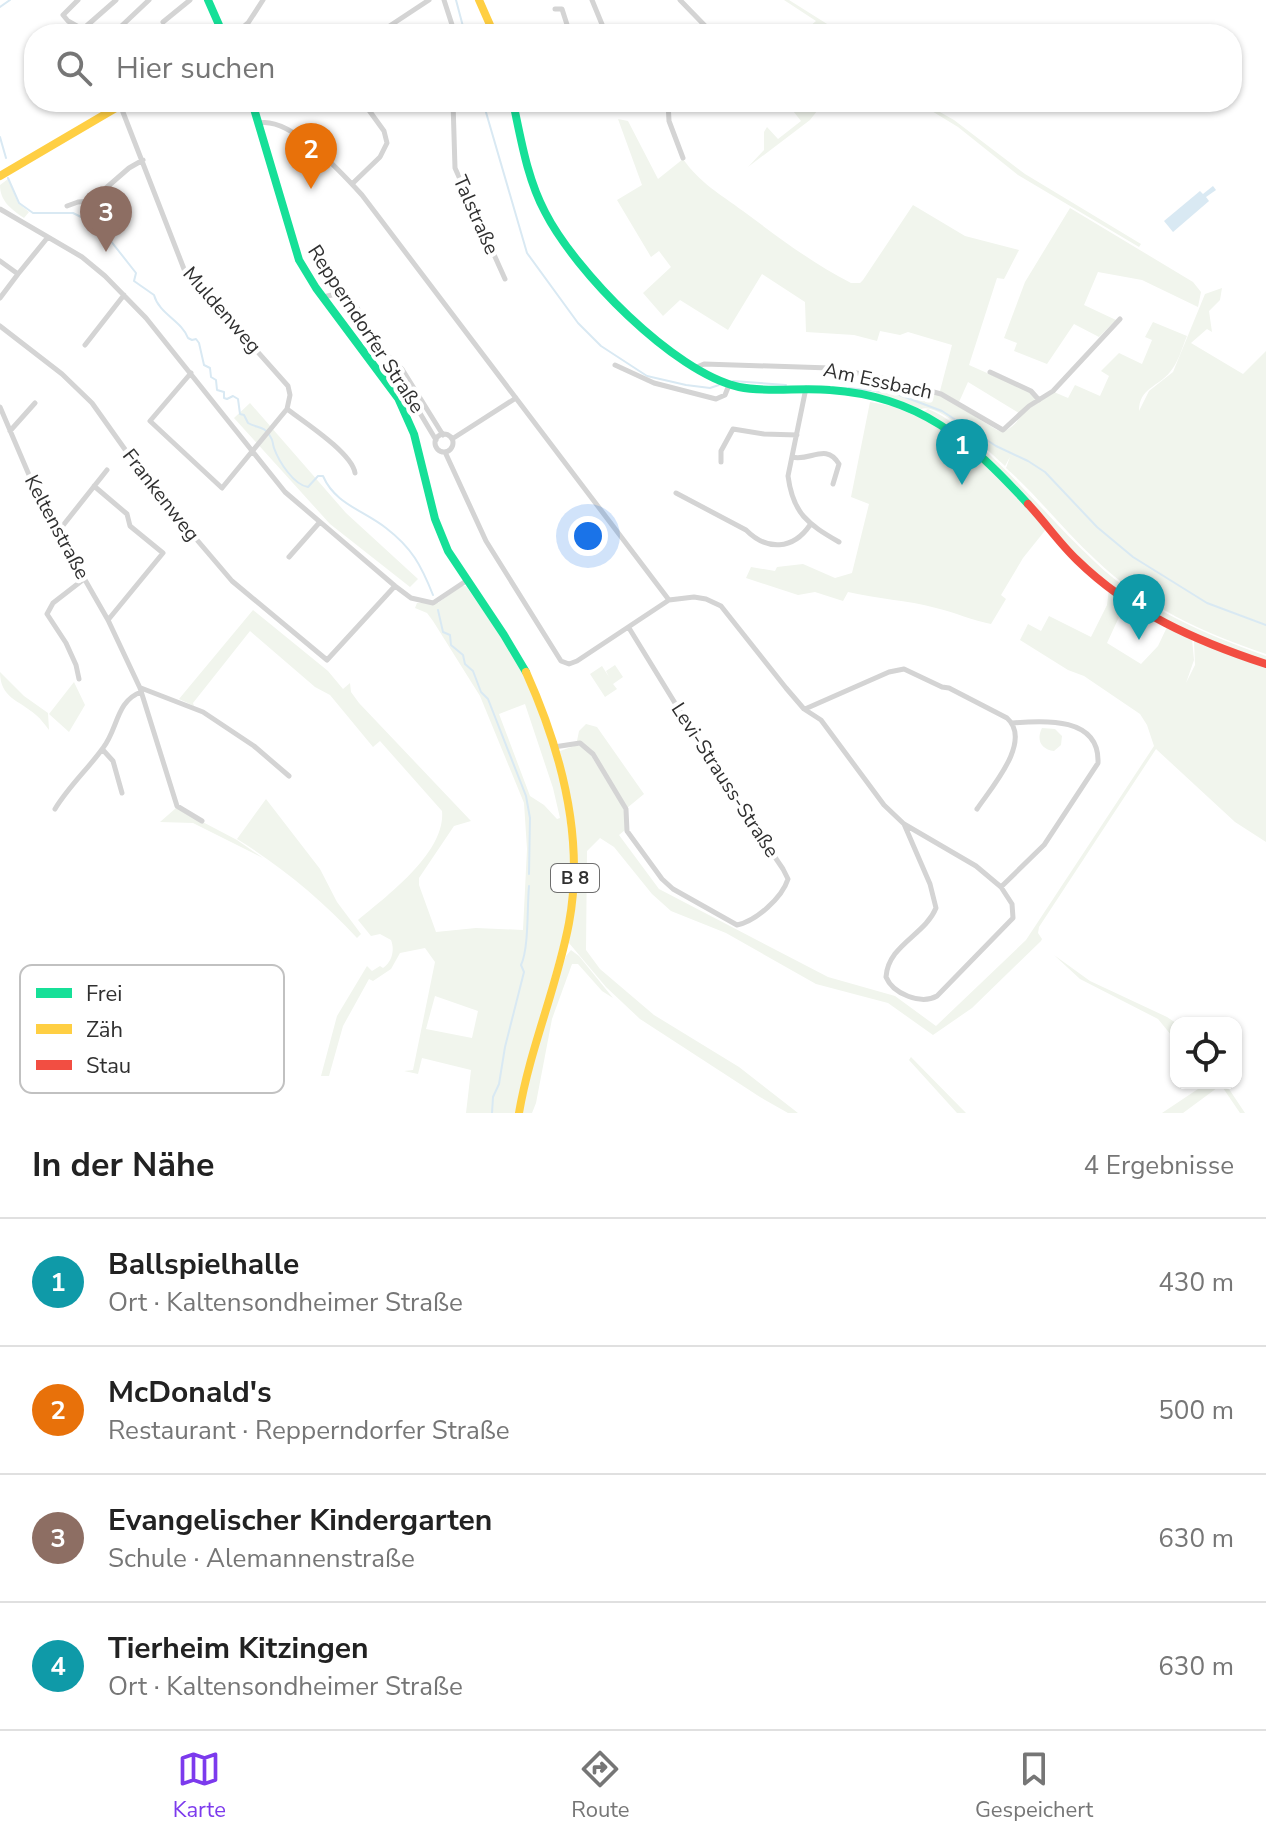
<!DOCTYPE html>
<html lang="de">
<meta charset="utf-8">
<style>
body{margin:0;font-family:"Nunito Sans",sans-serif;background:#f6f6f6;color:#222}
.controls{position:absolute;right:24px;bottom:24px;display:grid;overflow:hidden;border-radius:16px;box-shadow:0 2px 6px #0004}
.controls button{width:72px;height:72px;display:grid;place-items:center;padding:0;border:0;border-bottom:2px solid #e0e0e0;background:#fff;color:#222;font:40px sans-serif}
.you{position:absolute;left:588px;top:536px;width:28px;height:28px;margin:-20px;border:6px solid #fff;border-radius:50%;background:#1a73e8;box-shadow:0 0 0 12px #1a73e833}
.badge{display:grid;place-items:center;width:52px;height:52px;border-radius:50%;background:#7c3aed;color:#fff;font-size:26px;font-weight:700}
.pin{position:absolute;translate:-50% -66px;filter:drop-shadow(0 2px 4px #0008)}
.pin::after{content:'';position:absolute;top:42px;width:28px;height:24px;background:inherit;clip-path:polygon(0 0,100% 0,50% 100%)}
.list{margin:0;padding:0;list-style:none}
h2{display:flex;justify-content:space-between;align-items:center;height:104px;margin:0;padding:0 32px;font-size:34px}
h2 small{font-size:26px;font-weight:400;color:#767676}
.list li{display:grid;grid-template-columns:52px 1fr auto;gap:24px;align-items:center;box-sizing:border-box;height:128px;padding:0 32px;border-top:2px solid #e0e0e0}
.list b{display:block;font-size:30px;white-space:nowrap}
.list p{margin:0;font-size:26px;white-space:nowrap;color:#767676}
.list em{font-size:26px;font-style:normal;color:#767676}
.icon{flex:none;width:44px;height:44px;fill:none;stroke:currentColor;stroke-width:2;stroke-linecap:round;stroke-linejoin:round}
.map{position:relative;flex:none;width:1266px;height:1113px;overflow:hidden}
.search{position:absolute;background:#fff;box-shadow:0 2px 6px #0004;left:24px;right:24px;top:24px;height:88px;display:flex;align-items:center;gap:20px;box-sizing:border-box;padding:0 28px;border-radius:32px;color:#767676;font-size:30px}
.sheet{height:616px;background:#fff}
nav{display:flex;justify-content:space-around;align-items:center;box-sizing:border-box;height:112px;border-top:2px solid #e0e0e0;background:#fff;font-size:22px;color:#767676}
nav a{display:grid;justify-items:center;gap:4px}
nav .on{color:#7c3aed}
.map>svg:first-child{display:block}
.green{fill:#f1f5ed;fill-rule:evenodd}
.water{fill:#d9e9f3}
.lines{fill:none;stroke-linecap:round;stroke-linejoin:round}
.stream{stroke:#d9e9f3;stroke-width:2}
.street{stroke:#d4d4d4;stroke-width:5}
.fast{stroke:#16e098;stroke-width:8}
.slow{stroke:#ffcf43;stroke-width:8}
.jam{stroke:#f24e42;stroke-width:8}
.labels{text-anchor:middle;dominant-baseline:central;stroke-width:8;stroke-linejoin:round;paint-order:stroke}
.shield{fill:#fff;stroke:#6e6e6e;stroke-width:2}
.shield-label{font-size:18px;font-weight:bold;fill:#303030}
.street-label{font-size:20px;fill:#303030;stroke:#fff}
.key{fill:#fff;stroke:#c1c1c1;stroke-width:2}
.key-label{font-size:22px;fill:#303030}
</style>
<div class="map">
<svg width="1266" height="1113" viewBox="0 0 1266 1113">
<rect width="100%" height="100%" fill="#fff"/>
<path class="green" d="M784,0H789L843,34H801L816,21Z
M786,102H824L810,120L748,167L764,150V132L767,127L778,139L801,121Z
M917,102H922L954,120L1025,174L1141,244L1139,247L1018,175L958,127Z
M618,119L628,121L658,179L683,159C700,183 720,194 743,211C778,237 812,263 851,283H860L863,280L913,205L965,236L1019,250L1004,279L997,278L969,365L1030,392L1039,401L1054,392L1068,398L1075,385L1100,396L1109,376L1101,371L1119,353L1142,364L1152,340L1145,337L1153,322L1187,336C1182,348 1178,363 1170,372C1158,387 1139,388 1139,411L1149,391L1173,372L1205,294L1222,288L1220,300L1209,311L1212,332L1207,329L1191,343L1243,374L1266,351V654C1204,633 1144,606 1096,560C1064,531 1038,496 1006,468L1010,457L1005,466C989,452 941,402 921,409L876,393L879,378L899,383L898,388L922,395L925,389L940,395L997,430C1008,434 1016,423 1022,415L968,382L959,402L940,391L952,345L908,332L900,335L880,331L877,341L854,335L806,332L805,302L762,274L728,330L680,300L663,316L643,293L671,267L659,251L651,257L617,200L642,185Z
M8,179L18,203L29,212L24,218C11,209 0,201 0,185Z
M1070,208L1193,282L1201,292L1198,307L1142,280L1098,272L1084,305L1116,320L1099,337L1074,324L1047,364L1014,351L1017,343L1004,338L1025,282Z
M870,402L892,406L925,420L928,418L983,461L1047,528L1023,558L1001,595L1006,599L991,624C974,621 954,612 936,608C907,600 877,599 848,592L843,601L815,592L798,595L746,578L751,567L775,571L777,567L803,564L835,578L852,573L869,504L851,497Z
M250,403L346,513L418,579L410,587L330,524L234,418Z
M928,409C946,416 963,431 978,444C1020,481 1054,524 1095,562C1143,608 1204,634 1266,656V662L1184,632L1116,591L1091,571L1027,501L924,411Z
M461,586H466L506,644L529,685L551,747L563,792L571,854L570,909L515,1113H466L471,1070L422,1058L418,1074L404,1071L413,1070L435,962L425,948L400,953L391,969L373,981L369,979L343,1026L329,1076H321L337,1016L367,966L372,971L380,966L383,968C392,962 395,950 391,940L380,934L371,936L358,920C387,896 446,852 442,811L380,741L373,747L330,695L315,687L250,631L193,703L194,706L179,699L253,610L328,671L343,689L350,683L351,692L359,703L471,821L454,826L419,878V885L436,932L476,928L523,930L527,849L524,803L480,696L433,621L427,613L415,608L417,603H438ZM525,704L553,788L560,818L557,819L544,805L530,796L499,714ZM435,996L478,1011L472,1038L426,1029Z
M1109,589L1126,602L1107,643L1141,664L1158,646L1167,627L1192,639L1194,660L1186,683L1195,665L1194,640L1266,665V842L1235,822L1156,749L1039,927L1038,933L1042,939L1041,941L972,1008L933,1035L888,1003L816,984L726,933L671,911L652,894L614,847L600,838L587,851L586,950L600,969L654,1015L739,1067L798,1113H788L760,1097L640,1019L606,987L569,943L576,891L560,751L577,745L587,749L622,806L625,812V830L619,835L659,889L828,977L895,996L936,1026L1026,940L1154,746L1147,725L1140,714L1084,676L1068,670L1020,640L1028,624L1041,631L1049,616L1091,637L1107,605Z
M615,665L623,677L613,684L617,689L605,697L590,674L602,666L609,677L606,671Z
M0,672L24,696L48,713L49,730C45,725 41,719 36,715C19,700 0,698 0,672Z
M74,682L85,705L69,732L49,714Z
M586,724L597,727L644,794L627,808L591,749L577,741L579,731Z
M1042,728L1055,729L1062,736L1061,745L1054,751C1041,749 1036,740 1042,728Z
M266,799L320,869L337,902L361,934L357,938C321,899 282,867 237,839Z
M176,808L237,840L263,858L193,823L160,822Z
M571,950L579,956L613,998L602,991L578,964H572L552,1019L536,1103L532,1113H521L537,1040L566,956Z
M1054,955L1090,981L1167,1017L1176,1023V1041L1158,1019L1080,979Z
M911,1057L966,1113H957L909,1060Z
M1207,1083H1225L1245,1113H1240L1221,1085L1183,1113H1162Z"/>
<path class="water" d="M1213,186L1216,190L1206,197L1209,201L1173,232L1164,221L1200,191L1203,194Z"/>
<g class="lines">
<path class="stream" d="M456,0L465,34
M0,7L10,0
M483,102L527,253L578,323L601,346L647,376L686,385L710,388L719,385
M0,137L6,158
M8,178L19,203L33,213H73L99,226L136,273L134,281L154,295C159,314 182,321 188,338L192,340L196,339L199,343L204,365L210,368L211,377L216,380L217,390L224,392V398L227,399L233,396L238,399L240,414L244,415L248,423C256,428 265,426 270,436C274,442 272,442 274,448C279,462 294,485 308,487L318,476H323C335,504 363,510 386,528C412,548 421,565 433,595
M733,381L786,385
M849,388L894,393L942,411L996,446L1028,461L1045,472L1097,527L1133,557L1207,603L1266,625
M438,610L443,632L450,635L451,645L463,655L465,664L473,671L481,692L488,699L526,796L530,818L529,874
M492,1113L493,1097L499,1084L505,1047L524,972L521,965C529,948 527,907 529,886"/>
<path class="street" d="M78,0L63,15L68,21L91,34
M444,0L455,34
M592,0L606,34
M680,0L713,34
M555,9H562L570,34
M163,22L190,0
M388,27L429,0
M522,27L524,34
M83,29L116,0
M113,34L149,0
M235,34L248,23L263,0
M119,102L184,269L288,386L290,395L287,409C304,422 352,453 355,473
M453,102L455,168L505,279
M668,102L669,121L683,158
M676,102L702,109L723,102
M259,123C290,116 342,173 362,195L669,600
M352,184L380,157L387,143L384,131L363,102
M67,206L78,202L91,201L129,168L143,160
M0,209L82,257L105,276L146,318L285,492L395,586L411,598L433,603L466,581
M0,261L18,274L48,237
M323,297L341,293L353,301L436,440
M0,298L18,274
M0,326L62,374L92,403L151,486L232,581L327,660L395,586
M85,345L124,295
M386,354L402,369L443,435
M615,365L654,383L716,399L725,395L729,385
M697,367L704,364L830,368L878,377L941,394L1003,430L1029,406L1053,391L1120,319
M990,372L1031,391L1039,400
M191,373L150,421L222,488L287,409
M806,388L788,476C793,514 808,524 839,542
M0,407L41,503L108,620L140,688L177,806L202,821
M10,431L35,403
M435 443a9 9 0 1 1 18 0a9 9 0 1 1-18 0Z
M452,439L516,398
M445,452L486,541L561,661L569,664L577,661L669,600L694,597L706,599L721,606L786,688L804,709L821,720L884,805L904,824L976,866L1001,887L1012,904L1013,918L937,996C921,1005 893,994 886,977C888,945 925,935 936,908L930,884L904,824
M792,457C810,462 826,442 839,464L833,484
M721,462V451L733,429L764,434L797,435
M94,486L127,514L130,526L163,553L108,620
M676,493L746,530C767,551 793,550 810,525
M57,533L107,470
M289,557L319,523
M79,679L76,665L66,643L47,614L53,603L84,579
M141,688L203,712L254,746L289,776
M805,709L889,672L904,669L942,687L949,688L1007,718C1033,741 991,788 977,809
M554,747L580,743L593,754L626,809L627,831L662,879L673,889L737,925C756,921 782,898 788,879L783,869L721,778L629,628
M103,750L113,761L122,793
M55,809C69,786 88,769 103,748C118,729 116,701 141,692
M1001,887L1044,845L1098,763C1100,717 1045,720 1013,723"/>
<path class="fast" d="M208,0L223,34
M252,102L299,260L316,288L398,398L414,434L435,519L448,551L504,635L526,672
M513,102C521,139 527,178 545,212C575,271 673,372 739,387C768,393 801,387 830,390C920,396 969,440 1028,504"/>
<path class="slow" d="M479,0L494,34
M0,176L126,102
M519,1113C530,1048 557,987 569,923C585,837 561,750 526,672"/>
<path class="jam" d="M1028,504C1045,522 1059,543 1077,560C1130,612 1196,641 1266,664"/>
</g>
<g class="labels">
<rect class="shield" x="551" y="864" width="48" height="28" rx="6"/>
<g class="shield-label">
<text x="575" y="878">B 8</text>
</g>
<g class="street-label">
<text transform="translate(476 215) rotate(66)">Talstraße</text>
<text transform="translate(222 310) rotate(49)">Muldenweg</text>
<text transform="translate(366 329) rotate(57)">Repperndorfer Straße</text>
<text transform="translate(878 381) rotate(12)">Am Essbach</text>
<text transform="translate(161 495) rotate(52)">Frankenweg</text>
<text transform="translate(57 527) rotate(62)">Keltenstraße</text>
<text transform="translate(725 780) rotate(57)">Levi-Strauss-Straße</text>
</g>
</g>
<rect x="20" y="965" width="264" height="128" rx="12" class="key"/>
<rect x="36" y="988" width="36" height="10" fill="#16e098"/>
<rect x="36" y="1024" width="36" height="10" fill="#ffcf43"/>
<rect x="36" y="1060" width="36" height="10" fill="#f24e42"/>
<g class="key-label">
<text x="86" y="1001">Frei</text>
<text x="86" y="1037">Zäh</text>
<text x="86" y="1073">Stau</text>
</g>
</svg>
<div class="controls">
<button><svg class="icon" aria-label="locate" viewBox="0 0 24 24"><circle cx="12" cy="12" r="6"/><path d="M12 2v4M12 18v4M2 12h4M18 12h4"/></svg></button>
</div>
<div class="you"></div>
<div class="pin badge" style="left:962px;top:485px;background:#0f9aa8">1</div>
<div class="pin badge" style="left:311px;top:189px;background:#e8710a">2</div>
<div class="pin badge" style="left:106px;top:252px;background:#8d6e63">3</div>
<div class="pin badge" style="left:1139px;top:640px;background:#0f9aa8">4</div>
<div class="search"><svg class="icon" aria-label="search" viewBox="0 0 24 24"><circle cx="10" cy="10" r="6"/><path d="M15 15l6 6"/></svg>Hier suchen</div>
</div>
<section class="sheet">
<h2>In der Nähe<small>4 Ergebnisse</small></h2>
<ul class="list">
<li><span class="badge" style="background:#0f9aa8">1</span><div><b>Ballspielhalle</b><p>Ort · Kaltensondheimer Straße</p></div><em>430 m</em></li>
<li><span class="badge" style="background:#e8710a">2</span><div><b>McDonald's</b><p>Restaurant · Repperndorfer Straße</p></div><em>500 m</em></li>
<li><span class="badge" style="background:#8d6e63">3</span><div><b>Evangelischer Kindergarten</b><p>Schule · Alemannenstraße</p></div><em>630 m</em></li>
<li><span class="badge" style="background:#0f9aa8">4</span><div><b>Tierheim Kitzingen</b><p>Ort · Kaltensondheimer Straße</p></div><em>630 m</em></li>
</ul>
</section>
<nav>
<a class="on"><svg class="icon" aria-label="map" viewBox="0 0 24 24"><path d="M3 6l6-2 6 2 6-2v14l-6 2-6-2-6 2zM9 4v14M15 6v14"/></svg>Karte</a>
<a><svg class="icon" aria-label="directions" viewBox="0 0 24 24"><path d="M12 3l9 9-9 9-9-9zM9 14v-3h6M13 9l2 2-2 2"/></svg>Route</a>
<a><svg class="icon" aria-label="saved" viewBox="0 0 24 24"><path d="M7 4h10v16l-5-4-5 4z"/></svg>Gespeichert</a>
</nav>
